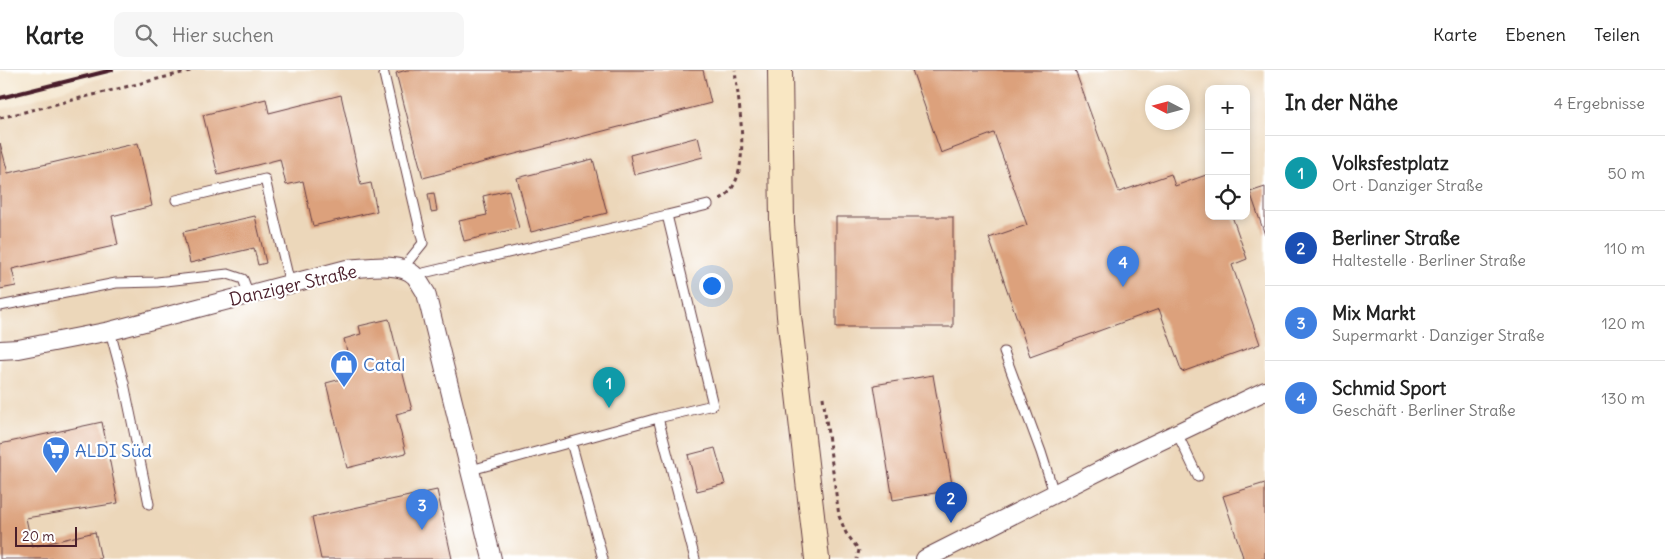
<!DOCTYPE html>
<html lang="de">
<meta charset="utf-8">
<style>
body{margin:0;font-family:Delius,sans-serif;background:#f6f6f6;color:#222}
.controls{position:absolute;right:15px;top:15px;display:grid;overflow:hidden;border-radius:10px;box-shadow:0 2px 8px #0003}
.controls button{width:45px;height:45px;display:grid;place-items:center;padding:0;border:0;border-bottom:1px solid #e0e0e0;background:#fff;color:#222;font:25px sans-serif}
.compass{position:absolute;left:1145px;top:15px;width:45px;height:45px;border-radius:50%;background:#fff;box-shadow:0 2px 8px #0003;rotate:276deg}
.scale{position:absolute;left:15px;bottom:12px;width:62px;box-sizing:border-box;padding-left:5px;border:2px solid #4a1f2b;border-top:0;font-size:14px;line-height:18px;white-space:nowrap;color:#4a1f2b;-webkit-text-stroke:4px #fff;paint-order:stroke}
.you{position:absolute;left:711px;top:215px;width:18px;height:18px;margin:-12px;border:4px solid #fff;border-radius:50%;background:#1a73e8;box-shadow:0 0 0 8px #1a73e833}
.badge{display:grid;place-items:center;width:32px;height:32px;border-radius:50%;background:#1f6fb2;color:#fff;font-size:16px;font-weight:700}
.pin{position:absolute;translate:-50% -41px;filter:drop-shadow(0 1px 2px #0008)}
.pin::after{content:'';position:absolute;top:26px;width:18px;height:15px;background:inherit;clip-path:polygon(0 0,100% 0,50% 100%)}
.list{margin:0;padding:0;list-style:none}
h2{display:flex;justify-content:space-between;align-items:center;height:65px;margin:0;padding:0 20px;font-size:21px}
h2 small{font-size:16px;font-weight:400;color:#767676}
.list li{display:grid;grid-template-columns:32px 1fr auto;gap:15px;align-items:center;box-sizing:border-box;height:75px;padding:0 20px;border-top:1px solid #e0e0e0}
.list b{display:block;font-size:19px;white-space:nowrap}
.list p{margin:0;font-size:16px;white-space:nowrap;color:#767676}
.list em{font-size:16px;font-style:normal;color:#767676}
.icon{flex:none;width:28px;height:28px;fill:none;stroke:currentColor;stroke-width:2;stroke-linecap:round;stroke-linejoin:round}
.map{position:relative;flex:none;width:1265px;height:489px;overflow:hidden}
header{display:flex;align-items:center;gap:30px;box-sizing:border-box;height:70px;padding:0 25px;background:#fff;border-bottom:1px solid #e0e0e0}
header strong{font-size:24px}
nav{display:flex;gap:28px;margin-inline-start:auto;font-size:18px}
.search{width:350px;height:45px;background:#f6f6f6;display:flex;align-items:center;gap:12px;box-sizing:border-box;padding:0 18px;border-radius:10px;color:#767676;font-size:19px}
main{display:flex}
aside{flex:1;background:#fff}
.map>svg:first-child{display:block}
.built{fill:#ecd7ba;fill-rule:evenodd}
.building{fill:#dca17c}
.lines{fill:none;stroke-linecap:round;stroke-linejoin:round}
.service-casing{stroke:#643d43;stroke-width:11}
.minor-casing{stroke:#643d43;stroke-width:20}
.secondary-casing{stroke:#643d43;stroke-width:26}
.path{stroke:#643d43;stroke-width:3;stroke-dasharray:4 4;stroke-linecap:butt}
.service{stroke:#fff;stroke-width:9}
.minor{stroke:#fff;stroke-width:18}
.secondary{stroke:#f9e7c3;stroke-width:24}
.rail{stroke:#4a1f2b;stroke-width:4}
.labels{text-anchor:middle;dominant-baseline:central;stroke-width:4.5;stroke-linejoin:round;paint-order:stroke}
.street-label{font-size:18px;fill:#4a1f2b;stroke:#fff}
.shop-label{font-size:18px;fill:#366cbe;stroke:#fff;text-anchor:start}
</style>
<header>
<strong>Karte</strong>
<div class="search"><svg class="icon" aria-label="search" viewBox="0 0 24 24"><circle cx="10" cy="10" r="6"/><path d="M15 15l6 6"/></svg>Hier suchen</div>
<nav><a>Karte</a><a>Ebenen</a><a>Teilen</a></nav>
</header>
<main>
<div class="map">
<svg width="1265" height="489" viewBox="0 0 1265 489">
<rect width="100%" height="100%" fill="#fff"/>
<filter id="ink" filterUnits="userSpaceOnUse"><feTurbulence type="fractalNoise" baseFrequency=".02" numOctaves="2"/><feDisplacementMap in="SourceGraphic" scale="10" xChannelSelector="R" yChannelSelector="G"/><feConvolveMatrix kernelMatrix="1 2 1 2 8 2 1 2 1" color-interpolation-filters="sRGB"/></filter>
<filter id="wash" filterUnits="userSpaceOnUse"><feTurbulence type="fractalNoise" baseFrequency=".0096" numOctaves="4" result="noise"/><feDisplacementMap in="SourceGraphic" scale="20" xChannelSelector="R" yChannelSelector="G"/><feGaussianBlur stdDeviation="1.12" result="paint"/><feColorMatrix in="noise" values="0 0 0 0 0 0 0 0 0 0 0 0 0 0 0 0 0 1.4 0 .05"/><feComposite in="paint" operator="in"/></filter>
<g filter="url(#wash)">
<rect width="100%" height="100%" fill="#f4e6ce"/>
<path class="built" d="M126,0H1265V489H0V40ZM1209,19H1246V146H1209ZM1152,22H1182V52H1152Z"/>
<g id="blocks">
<path class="building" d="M407,0H703L711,33L423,108L396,3Z
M912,0H1075L1119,122L1171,104L1175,116L1209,104V146H1232L1247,189L1232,195L1260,274L1182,302L1159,239L1030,286L989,168L1027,155L994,63L941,83Z
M341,25L361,115L371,113L377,141L313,156L303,111L286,115L280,89L218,105L203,45L266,29L269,43Z
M698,67L703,87L634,105L630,85Z
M0,73L8,103L138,73L152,136L112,146L118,175L12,199L16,216L0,219Z
M593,89L607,143L531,162L517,108Z
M1265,117V165L1250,122Z
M509,120L519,158L464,171L459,151L487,145L483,126Z
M434,123L437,141L431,142L428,124Z
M255,146L266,193L258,195L254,178L190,193L183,162Z
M836,147H953V257H836Z
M389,249L412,340L396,344L406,383L347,398L326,313L353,306L344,269L361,264L359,256Z
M933,305L953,420L893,430L874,315Z
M102,352L118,433L26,448L32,477L95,462L101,489H0V374Z
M715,378L725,414L697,421L688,385Z
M1265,413V489H1240L1243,487L1223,426Z
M437,420L452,489H321L312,447Z"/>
</g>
</g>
<g filter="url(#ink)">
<use href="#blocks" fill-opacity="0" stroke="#643d43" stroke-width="1"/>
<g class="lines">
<g class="service-casing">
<path id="service" d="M383,0L423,173L402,199
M176,130L265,109L290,214
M667,145L708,135
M415,205L667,145L713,335L658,348
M0,236L116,213L157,212L228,204L243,209L249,225
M110,261L124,313L149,434
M1004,282L1041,382L1054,423
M1177,363L1198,407
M571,372L603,489
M471,400L658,348L695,489"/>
</g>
<g class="minor-casing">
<path id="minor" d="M0,280L18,279L110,261L347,199C365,198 401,191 415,206C419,211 422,217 426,223L492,489
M925,489L1133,384L1265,321"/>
</g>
<g class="secondary-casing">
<path id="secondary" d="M780,0L782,153L789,246L817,489"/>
</g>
<path class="path" d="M0,48L194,0
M720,129C755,112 738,32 735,0
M823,327L839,446L846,463L859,480L857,489"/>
<use href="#service" class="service"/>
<use href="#minor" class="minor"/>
<use href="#secondary" class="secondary"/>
<path class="rail" d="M0,28L112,0"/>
</g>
</g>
<defs>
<g id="shop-pin" transform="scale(1.4375)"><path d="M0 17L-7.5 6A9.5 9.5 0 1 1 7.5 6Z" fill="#3f7fe0" stroke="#fff"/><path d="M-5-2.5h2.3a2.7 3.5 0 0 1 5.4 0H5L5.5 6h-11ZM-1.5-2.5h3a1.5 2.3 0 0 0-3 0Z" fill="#fff"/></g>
<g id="supermarket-pin" transform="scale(1.4375)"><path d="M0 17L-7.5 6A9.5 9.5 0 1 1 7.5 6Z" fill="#3f7fe0" stroke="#fff"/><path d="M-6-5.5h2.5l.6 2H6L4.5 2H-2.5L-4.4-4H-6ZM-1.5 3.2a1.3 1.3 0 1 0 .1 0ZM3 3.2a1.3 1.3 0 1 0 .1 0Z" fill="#fff"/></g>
</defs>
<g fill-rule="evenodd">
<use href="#shop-pin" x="344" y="294"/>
<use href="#supermarket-pin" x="56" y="380"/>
</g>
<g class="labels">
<g class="street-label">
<text transform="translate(293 215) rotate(-13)">Danziger Straße</text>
</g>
<g class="shop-label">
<text x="363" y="294">Catal</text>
<text x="75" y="380">ALDI Süd</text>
</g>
</g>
</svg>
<div class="controls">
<button>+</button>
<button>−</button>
<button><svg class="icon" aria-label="locate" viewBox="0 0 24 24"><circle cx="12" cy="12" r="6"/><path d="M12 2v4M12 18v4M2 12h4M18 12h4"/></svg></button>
</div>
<svg class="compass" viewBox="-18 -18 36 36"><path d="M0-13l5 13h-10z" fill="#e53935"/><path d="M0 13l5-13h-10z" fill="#767676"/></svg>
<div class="scale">20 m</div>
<div class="you"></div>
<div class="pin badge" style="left:609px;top:338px;background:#0f9aa8">1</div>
<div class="pin badge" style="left:951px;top:453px;background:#1a4fb4">2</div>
<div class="pin badge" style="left:422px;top:460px;background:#3f7fe0">3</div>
<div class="pin badge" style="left:1123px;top:217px;background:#3f7fe0">4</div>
</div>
<aside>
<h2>In der Nähe<small>4 Ergebnisse</small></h2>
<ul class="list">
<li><span class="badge" style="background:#0f9aa8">1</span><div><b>Volksfestplatz</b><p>Ort · Danziger Straße</p></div><em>50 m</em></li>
<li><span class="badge" style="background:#1a4fb4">2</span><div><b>Berliner Straße</b><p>Haltestelle · Berliner Straße</p></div><em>110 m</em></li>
<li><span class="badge" style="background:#3f7fe0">3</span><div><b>Mix Markt</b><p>Supermarkt · Danziger Straße</p></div><em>120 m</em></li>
<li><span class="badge" style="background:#3f7fe0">4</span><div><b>Schmid Sport</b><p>Geschäft · Berliner Straße</p></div><em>130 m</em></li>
</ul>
</aside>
</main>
